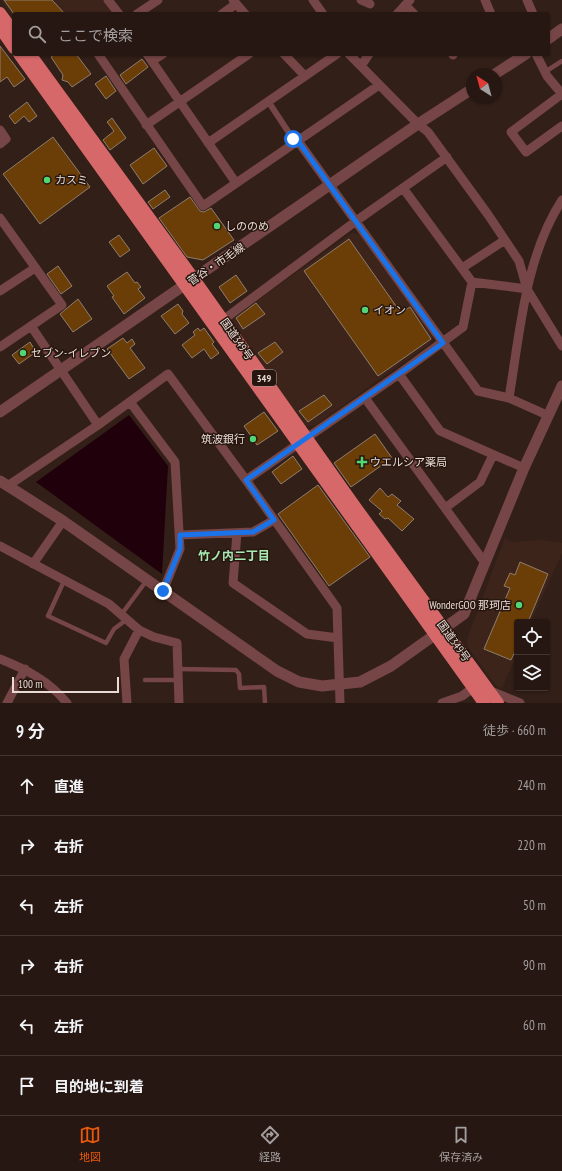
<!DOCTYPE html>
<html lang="ja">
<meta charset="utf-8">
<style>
body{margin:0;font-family:"PT Sans Narrow","Noto Sans JP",sans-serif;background:#322420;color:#f1f3f6}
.controls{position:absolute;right:12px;bottom:12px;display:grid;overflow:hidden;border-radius:4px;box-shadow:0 1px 3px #0004}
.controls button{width:36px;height:36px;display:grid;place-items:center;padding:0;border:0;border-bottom:1px solid #423632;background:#261712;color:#f1f3f6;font:20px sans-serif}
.compass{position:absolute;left:466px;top:68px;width:36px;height:36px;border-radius:50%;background:#261712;box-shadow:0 1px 3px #0004;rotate:324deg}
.scale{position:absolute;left:12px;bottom:10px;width:107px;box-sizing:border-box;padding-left:4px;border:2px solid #e8dbd6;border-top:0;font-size:11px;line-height:14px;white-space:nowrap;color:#e8dbd6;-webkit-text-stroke:3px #27160f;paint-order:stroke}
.stop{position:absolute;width:12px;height:12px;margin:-9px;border:3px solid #1a73e8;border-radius:50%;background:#fff}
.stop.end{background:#1a73e8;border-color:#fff;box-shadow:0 1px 4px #0008}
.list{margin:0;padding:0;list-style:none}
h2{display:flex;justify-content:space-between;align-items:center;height:52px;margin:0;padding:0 16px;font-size:17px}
h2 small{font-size:13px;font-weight:400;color:#a49f9f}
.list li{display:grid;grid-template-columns:26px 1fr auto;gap:12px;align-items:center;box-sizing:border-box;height:60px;padding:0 16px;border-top:1px solid #423632}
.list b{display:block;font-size:15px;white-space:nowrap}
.list em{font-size:13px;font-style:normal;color:#a49f9f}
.icon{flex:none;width:22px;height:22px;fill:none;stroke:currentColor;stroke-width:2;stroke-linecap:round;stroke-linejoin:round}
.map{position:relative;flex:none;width:562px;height:703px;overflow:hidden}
.search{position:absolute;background:#261712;box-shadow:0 1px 3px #0004;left:12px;right:12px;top:12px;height:44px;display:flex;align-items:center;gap:10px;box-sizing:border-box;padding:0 14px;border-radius:4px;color:#a49f9f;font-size:15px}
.sheet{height:412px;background:#261712}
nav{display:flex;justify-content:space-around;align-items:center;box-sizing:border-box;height:56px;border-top:1px solid #423632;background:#261712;font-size:11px;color:#a49f9f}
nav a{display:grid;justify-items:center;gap:2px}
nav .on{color:#ea580c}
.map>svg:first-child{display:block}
.built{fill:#3d241a}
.water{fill:#20000a}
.building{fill:#6c3e07;stroke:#8f7d6e}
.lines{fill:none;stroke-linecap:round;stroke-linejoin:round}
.service{stroke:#764545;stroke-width:4.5}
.pedestrian{stroke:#764545;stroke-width:6}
.minor{stroke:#764545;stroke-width:9}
.tertiary{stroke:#764545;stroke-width:11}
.trunk{stroke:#d6686a;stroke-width:12}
.route{stroke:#1a73e8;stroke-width:5}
.poi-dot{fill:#52d673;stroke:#27160f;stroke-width:1.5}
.labels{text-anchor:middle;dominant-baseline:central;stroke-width:3;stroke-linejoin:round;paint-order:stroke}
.shield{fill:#27160f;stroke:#aea09a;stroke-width:1}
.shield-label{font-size:10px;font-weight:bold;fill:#e8dbd6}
.poi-label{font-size:11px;fill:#e8dbd6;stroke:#27160f;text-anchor:start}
.street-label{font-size:11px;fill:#e8dbd6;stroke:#27160f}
.neighbourhood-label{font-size:12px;font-weight:bold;fill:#a8e9b2;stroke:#27160f}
</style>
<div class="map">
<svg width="562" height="703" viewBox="0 0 562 703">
<rect width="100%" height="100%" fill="#321f18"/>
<path class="built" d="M1,0H103L114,14H14V18Z
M352,233L361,234L433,335L431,343L314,426H305L231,319Z
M505,538L512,542L542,540L562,543V553L531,622H517V654L502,688L496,686L467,646V639Z"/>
<path class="water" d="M129,415L168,466L162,574L36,482Z"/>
<path class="building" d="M4,0H52L65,14H14Z
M0,46L25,79L14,87L7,77L0,82Z
M56,54H76L91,74L72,87L68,82L62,80L63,75L51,57Z
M142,59L148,67L126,84L120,75Z
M106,76L116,91L106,99L95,84Z
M27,102L37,116L29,122L24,116L15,124L9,116Z
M112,118L126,138L110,150L103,140L114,131L107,122Z
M53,137L90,187L40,224L3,174Z
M154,148L167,166L143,184L130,165Z
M165,190L170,197L153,209L148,202Z
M190,197L200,211L204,212L211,208L234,240L203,260L187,257L159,218Z
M119,235L130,250L120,257L109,242Z
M349,239L401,313L410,307L431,339L378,376L304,271Z
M58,266L72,286L61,294L47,274Z
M127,272L135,283L137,282L141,287L138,289L145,298L124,314L112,297L114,296L107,286Z
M236,275L247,291L230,303L219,287Z
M78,299L92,319L73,332L60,314Z
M256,303L265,314L243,329L236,318Z
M178,304L183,311L182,314L189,323L175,334L161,316Z
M198,328L200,331L204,328L214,342L212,344L219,353L211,359L204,349L192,358L182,345L195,335L193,332Z
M123,338L127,343L132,339L135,344L130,348L145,368L129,379L107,349Z
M30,342L36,352L19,364L12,355Z
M275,342L283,352L267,364L258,353Z
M324,395L332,405L308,422L299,411Z
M264,412L278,431L257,445L244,426Z
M375,434L392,458L351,487L334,463Z
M293,456L302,469L281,484L272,472Z
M318,485L370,557L329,586L278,514Z
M380,488L388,497L392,494L401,501L397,505L414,519L402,531L388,518L385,519L379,514L382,511L369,500Z
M520,562L548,574L528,622H517V647L511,660L484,649L510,588L504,586L510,573L515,575Z"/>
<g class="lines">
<path class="service" d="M545,72L562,61
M64,581L48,616L106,643L114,629L126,620
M121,615L147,580
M178,669L236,670L239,674L240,688L264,687L265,703
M145,680H178"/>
<path class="pedestrian" d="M268,101L293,139L298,141"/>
<path class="minor" d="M108,0L119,14
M233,0L245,14
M313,0L323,14
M361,0L370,4
M485,0L491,14
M527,0L533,14
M405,5L414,14
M137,14L158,0
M222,14L236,4
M397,14L410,0
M98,54L203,206L379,85
M147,54L236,183
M284,54L304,75
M349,54L418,124L428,132L489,216L519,261L527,289L562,346
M453,54V55
M536,54L547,76L562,94
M152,61L163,54
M361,66L369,54
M562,94L511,132L526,152L562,126
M146,125L249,54
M0,130L6,139L0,144
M298,141L478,391L509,398L547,415
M208,143L337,54
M403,188L472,282L527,289
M0,218L62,305L0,347
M462,268L505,240
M0,291L35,268
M223,320L356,221L447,157
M31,326L98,425
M399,374L440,431L524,468
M365,398L485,563
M509,398C520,332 525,257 562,200
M130,402L175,462L180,549L163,591
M246,480L399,374L463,327L472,282
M9,485L98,425L168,374L246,480L337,608L340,703
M445,508L480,482L493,455
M237,533L233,583L307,634L338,638
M180,535L253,532L274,520
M0,546L109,604L139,630L154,637L177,643L179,703
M33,564L63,521
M0,659C27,670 48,680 67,703
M488,690L520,703
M7,703L25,669
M127,703L124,659L139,630
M442,703L462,696L473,688"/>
<path class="tertiary" d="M548,39L562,29
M495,74L526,54
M0,412L418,124L472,89
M0,481L63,521L277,671L299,682L322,686L360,682L391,666L464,614L524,468L562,386"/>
<path class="trunk" d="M0,13L14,32
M0,28L14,48
M19,54L484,703
M30,54L194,279L354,505L498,703"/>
</g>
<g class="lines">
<path class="route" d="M163,591L180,549V535L253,532L274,520L246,480L443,343L298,141L293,139"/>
</g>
<g class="poi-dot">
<circle cx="47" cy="180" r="4"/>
<circle cx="217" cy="226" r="4"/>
<circle cx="365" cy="310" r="4"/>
<circle cx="23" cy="353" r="4"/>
<circle cx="253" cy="439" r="4"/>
<path d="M360 456h4v4h4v4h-4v4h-4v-4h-4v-4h4z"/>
<circle cx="519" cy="605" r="4"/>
</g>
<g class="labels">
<rect class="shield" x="252" y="370" width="24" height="16" rx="3"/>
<g class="shield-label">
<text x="264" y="378">349</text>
</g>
<g class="poi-label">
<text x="55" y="180">カスミ</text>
<text x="225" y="226">しののめ</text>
<text x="373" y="310">イオン</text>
<text x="31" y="353">セブン-イレブン</text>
<text x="245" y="439" text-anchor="end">筑波銀行</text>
<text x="370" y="462">ウエルシア薬局</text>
<text x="511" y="605" text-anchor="end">WonderGOO 那珂店</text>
</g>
<g class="street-label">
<text transform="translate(216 264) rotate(-34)">菅谷・市毛線</text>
<text transform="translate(237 339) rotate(55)">国道349号</text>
<text transform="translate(454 641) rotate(54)">国道349号</text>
</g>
<g class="neighbourhood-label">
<text x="234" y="555">竹ノ内二丁目</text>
</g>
</g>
</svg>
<div class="controls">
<button><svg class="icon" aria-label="locate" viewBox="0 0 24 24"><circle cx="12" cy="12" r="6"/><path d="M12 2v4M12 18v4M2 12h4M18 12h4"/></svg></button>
<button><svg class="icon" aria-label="layers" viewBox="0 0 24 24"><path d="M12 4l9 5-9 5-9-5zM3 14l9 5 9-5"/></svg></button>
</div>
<svg class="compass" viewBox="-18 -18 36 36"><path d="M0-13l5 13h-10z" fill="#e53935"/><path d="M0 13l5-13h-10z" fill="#a49f9f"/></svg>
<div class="scale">100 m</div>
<div class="stop" style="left:293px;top:139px"></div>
<div class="stop end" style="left:163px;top:591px"></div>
<div class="search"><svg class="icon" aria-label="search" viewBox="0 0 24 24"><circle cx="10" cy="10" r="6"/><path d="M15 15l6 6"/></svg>ここで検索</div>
</div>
<section class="sheet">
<h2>9 分<small>徒歩 · 660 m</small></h2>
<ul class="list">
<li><svg class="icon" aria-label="ahead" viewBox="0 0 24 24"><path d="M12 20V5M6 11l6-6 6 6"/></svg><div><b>直進</b></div><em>240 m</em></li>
<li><svg class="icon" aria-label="right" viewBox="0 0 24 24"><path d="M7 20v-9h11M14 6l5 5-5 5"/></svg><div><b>右折</b></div><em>220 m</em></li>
<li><svg class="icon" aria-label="left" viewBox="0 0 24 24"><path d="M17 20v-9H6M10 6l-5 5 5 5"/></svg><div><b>左折</b></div><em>50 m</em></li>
<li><svg class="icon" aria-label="right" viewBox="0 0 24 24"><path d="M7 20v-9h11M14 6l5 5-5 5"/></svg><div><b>右折</b></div><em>90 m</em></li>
<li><svg class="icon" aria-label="left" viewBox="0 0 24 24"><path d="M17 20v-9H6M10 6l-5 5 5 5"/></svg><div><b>左折</b></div><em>60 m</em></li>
<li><svg class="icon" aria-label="arrive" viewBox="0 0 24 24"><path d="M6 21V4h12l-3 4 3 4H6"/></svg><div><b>目的地に到着</b></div></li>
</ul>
</section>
<nav>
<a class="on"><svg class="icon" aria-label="map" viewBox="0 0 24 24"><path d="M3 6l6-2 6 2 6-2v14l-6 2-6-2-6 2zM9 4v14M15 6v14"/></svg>地図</a>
<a><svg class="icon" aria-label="directions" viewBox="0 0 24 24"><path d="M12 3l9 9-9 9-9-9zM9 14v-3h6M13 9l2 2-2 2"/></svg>経路</a>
<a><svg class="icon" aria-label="saved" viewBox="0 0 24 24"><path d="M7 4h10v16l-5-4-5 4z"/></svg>保存済み</a>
</nav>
